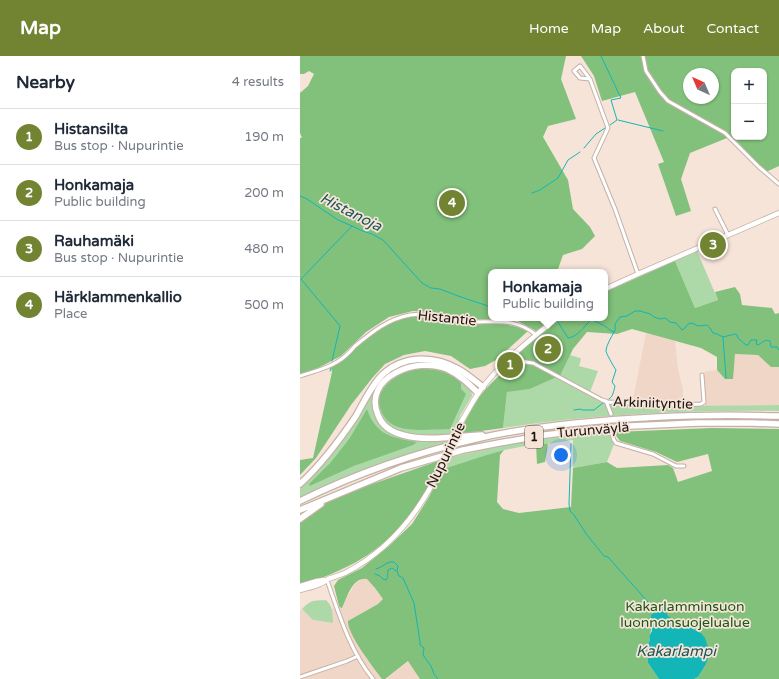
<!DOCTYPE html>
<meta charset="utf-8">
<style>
body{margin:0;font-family:"Varela Round",sans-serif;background:#f6f6f7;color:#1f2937}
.controls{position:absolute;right:12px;top:12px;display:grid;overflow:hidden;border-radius:8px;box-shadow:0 1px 3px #0004}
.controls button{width:36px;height:36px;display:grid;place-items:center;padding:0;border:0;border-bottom:1px solid #e0e1e3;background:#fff;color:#1f2937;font:20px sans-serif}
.compass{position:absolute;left:383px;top:12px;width:36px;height:36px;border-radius:50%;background:#fff;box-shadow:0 1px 3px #0004;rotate:316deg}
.you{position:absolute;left:261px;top:399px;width:14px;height:14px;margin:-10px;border:3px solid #fff;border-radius:50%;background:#1a73e8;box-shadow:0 0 0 6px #1a73e833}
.badge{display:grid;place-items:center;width:26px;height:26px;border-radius:50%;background:#728332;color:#fff;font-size:13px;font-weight:700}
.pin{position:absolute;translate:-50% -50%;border:2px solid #fff;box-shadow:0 1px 4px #0006}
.popup{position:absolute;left:188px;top:213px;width:120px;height:52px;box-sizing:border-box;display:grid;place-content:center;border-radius:8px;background:#fff;filter:drop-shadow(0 1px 3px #0005);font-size:13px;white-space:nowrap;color:#747a83}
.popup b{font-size:15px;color:#1f2937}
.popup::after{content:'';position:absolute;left:50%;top:100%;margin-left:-8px;border:8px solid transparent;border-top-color:#fff}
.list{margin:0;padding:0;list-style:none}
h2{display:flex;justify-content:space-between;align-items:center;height:52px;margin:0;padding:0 16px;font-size:17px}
h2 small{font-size:13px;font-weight:400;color:#747a83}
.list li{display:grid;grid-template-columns:26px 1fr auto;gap:12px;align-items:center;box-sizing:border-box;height:56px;padding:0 16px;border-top:1px solid #e0e1e3}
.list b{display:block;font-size:15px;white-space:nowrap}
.list p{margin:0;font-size:13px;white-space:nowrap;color:#747a83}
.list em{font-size:13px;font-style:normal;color:#747a83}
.map{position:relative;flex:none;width:479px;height:623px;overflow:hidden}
header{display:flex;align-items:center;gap:24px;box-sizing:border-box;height:56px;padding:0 20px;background:#728332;color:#fff}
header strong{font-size:19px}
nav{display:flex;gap:22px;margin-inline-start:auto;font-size:14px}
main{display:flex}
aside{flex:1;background:#fff}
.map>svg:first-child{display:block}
.built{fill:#f0d6c7}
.green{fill:#add9a8;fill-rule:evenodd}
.forest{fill:#81c17b;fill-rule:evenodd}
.water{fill:#13b5b7}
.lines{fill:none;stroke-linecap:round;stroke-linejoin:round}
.stream{stroke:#13b5b7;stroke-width:1}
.street-tunnel{stroke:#d6c5bb;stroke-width:3;stroke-dasharray:3 1.5;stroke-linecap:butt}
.street-casing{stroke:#c4b1a7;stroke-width:5}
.secondary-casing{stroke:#c4b1a7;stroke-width:6}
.highway-casing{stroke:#c4b1a7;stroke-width:8}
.street{stroke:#fff;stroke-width:3}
.secondary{stroke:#fff;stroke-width:4.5}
.highway{stroke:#fff;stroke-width:5.5}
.secondary-bridge-casing{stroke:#c4b1a7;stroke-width:6;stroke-linecap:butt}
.secondary-bridge{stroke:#fff;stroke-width:4.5}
.labels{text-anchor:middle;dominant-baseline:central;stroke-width:3.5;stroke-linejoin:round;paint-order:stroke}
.shield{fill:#f7e4d9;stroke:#5e544e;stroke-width:1}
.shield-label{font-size:13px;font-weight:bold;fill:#1d1612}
.street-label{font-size:14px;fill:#1d1612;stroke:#f7e4d9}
.park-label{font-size:14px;fill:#195815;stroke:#f7e4d9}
.water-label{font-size:15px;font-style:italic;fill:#1c5656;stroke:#f7e4d9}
</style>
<header>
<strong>Map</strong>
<nav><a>Home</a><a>Map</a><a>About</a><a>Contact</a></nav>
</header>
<main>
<aside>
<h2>Nearby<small>4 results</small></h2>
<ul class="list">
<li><span class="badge">1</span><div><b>Histansilta</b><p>Bus stop · Nupurintie</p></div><em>190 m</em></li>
<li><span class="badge">2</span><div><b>Honkamaja</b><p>Public building</p></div><em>200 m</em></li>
<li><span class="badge">3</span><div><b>Rauhamäki</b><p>Bus stop · Nupurintie</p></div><em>480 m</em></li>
<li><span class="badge">4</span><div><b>Härklammenkallio</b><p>Place</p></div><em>500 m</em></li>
</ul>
</aside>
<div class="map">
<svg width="479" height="623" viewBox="0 0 479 623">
<rect width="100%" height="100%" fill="#f7e4d9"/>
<path class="built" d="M346,277L375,285L378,313L383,333V350L332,348Z
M435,298L458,299L471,311H479V349L405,350L404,316L417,314L425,323Z
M63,522H67L75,532L83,543L78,548L49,565L66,602L82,623H0V554L2,553L13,564L33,567L32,553L39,550L41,552H42L46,542L56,527Z
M109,605L120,623H85Z"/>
<path class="green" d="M397,195L418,244L395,252L375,205Z
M270,299L280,302L281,303L279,310L298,315L290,336L260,320Z
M133,305L154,312L177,329V331H175L137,308L128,307H119L101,311L86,321L73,348L75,357L77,363L95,378L164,382C107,397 52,415 0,441V431L21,410L73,333L85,319L100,310L111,306ZM67,354C73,369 81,378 98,383C104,385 110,385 116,386L54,410L10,430L30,407L49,383Z
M121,310L141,313L160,323L171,333L172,340L160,360L159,365L152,379L128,380L108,379L95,374L87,370L80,360L77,346L81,332L97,317Z
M257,321L299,345L308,347L370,350L479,349V355C387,354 294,358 203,372L207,335L230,333Z
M310,376L311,381L314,388L307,406L273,412V384L248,388H236L204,394L183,400L143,413L148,402C201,389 255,380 310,376Z
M26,544C33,550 33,559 33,567L13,564L2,553C12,543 13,545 26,544Z"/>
<path class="forest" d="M0,0H266L261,23L276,63L248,70L243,81L268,124L273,153L290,171L295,180L282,193L263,199L257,216H191V262H253L236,275L218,265L193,263L168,264L139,257L113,255L89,261L66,276L41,300L18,312L0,318V82H2L0,77V37L8,30L14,18L9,15L4,18H0Z
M281,0H479V110L466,116L433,81L427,82L390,97L381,123L391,155L376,160L358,108L364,106L335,36L302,45L294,20ZM434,15H464V81H434ZM389,18H413V42H389Z
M375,205L395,252L418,244L415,236L435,231L440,238L442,249L472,252L475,258L479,257V311H471L458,299L435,298L433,323H425L417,314V301L401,292L332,273L317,278L287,276L273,293L260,320L233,306L217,302L216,300L238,280L261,262H305V236Z
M113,260H122L137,261L167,268H204L217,271L228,275L196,304L185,310L170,313L151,300L125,295L104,299L85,308L73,321L51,349L16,402L0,419V404L13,402L32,316L31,311C51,300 65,279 86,269C94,265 104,262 113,260Z
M215,304L223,307L231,308L257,321L230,333L207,336L203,372L159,378C165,365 172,352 180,340C190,327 204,316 215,304Z
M119,313C135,313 150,315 161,327V333L166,338L150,373C134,373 113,376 98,371C90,368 83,362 81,354C79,350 78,344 80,339C83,330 98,318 107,315C111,314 115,314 119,313Z
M67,353C76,379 92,382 117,386L113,389L54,410L10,430L9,428L30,407L49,383Z
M412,372L479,373V623H394L398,621L405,610L401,577L393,573L387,569L350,562C352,569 352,574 349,580L350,583L347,592L348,607L359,623H120L108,605L85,623H82C74,612 47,578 48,565L78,548L83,543L75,532L67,523C52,521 47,542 42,552H41L39,550L34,530L38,524L62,512L89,490L112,468L129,441L143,413L183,400L204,394L200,399L197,446L203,453L219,457L271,451L273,412L307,406L317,412L368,409L373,412L378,426L412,415L408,398L377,406L356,396L320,385L317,381L314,376Z
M236,388H248L245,406L237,408Z
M141,404C118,455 91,492 38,515C26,521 13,524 0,528V465L11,457L29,445L64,431Z"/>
<path class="water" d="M364,553L368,560L379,568L387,569L393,573L401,577L405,582L408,591V602L405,610L398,621L394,623H359L348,607L347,592L350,583L349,580L352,575L351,559L356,555Z"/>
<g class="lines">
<path class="stream" d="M301,0L321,42L311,44L317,64L310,69
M318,64L363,75
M284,92L296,78L305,72
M232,137L240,134L258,122L268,104L280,96
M0,140L7,143L38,164L52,170L63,175L72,178L83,184L122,227L131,232L140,233L158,240L191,251
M258,266L268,282C278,281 284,270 291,264C296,265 300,268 305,270C308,272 310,275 314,276L315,275V268L320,261L327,260L335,255H340L350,258L354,261L360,263L365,262L370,266L376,267L382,274L385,272L388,268L392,267L398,270L407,269L410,272L413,277L417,278L423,281L435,278L437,279L438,282L446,289H448L451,284H457L456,288L458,289C463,286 465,283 470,285L471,291H477L479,294
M423,281L426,322
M32,305L40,270L1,223L52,170
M30,315L31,312
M309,343C313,341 314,334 315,330L312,326L316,314C314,311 305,296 306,294C307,288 311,282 314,276
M274,354L281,353L282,354H294L303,347
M271,388L269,448L270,455L274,459L287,479L304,500L308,501L356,555
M76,513C84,511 86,505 94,506L98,510L97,515L99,520L103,522L114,547L120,586V589L124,592L123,599L131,610L134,618L138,623
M75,518L80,520L83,523L86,524C89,520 87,518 88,514L92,512L96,515"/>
<path class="street-tunnel" d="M311,358L312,378"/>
<g class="street-casing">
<path id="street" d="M343,0L346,15L360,36L368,45L425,77L459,111L479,128
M290,23L280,22L274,15L280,10L290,23L308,72L294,102L315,153L338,218
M415,153L428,179
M213,300C219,306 225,306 233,307L302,344L308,346L381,349L401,348L404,346L402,319
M0,320C12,316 26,313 37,306C44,302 50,296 55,290C72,276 88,263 110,259C134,255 151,266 173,266C197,266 216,262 236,279
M306,345L311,358
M312,378L314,384L316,387L353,398L376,410H384
M27,524C39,558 50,595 73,623
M0,621L47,605L58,600"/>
</g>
<g class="secondary-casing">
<path id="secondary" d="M305,233L338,218L479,157
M161,366C168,355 174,342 182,332C203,305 231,283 257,262
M0,530L17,525L25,524
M0,534C7,532 14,531 20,528C23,527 26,525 28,523C34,521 40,519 45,517C90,494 119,457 140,413"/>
</g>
<g class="highway-casing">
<path id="highway" d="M178,337C169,328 160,319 147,313C118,300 62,321 78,359C82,370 91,376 103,379C127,386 157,380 182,379
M0,428C22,408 39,385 56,360C64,346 71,330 82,319C103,299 134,299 158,313C167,318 175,325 183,331
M0,445C57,417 118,396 180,382C238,369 298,364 358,361C398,359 438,359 479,360
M0,454L101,412L163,394L199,387L245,379L286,374L330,370L398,367H452L479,368
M0,463L21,448"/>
</g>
<use href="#street" class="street"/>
<use href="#secondary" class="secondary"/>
<use href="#highway" class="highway"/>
<g class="secondary-bridge-casing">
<path id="secondary-bridge" d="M140,413L161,366"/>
</g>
<use href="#secondary-bridge" class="secondary-bridge"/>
</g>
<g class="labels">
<rect class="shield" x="225" y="370" width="18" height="22" rx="3"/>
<g class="shield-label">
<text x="234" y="381">1</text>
</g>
<g class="street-label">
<text transform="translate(147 262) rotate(6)">Histantie</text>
<text transform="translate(353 347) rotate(2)">Arkiniityntie</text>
<text transform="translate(293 374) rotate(-5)">Turunväylä</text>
<text transform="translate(146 399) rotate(-64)">Nupurintie</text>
</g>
<g class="park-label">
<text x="385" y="550">Kakarlamminsuon<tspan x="385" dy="16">luonnonsuojelualue</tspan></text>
</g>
<g class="water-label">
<text transform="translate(51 156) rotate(27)">Histanoja</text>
<text x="376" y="595">Kakarlampi</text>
</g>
</g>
</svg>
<div class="controls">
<button>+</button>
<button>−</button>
</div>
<svg class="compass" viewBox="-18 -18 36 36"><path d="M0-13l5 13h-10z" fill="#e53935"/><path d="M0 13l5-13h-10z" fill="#747a83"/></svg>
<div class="you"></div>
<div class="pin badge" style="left:210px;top:309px">1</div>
<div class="pin badge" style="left:248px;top:293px">2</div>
<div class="popup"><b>Honkamaja</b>Public building</div>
<div class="pin badge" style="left:413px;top:189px">3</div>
<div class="pin badge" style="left:152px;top:147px">4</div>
</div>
</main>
